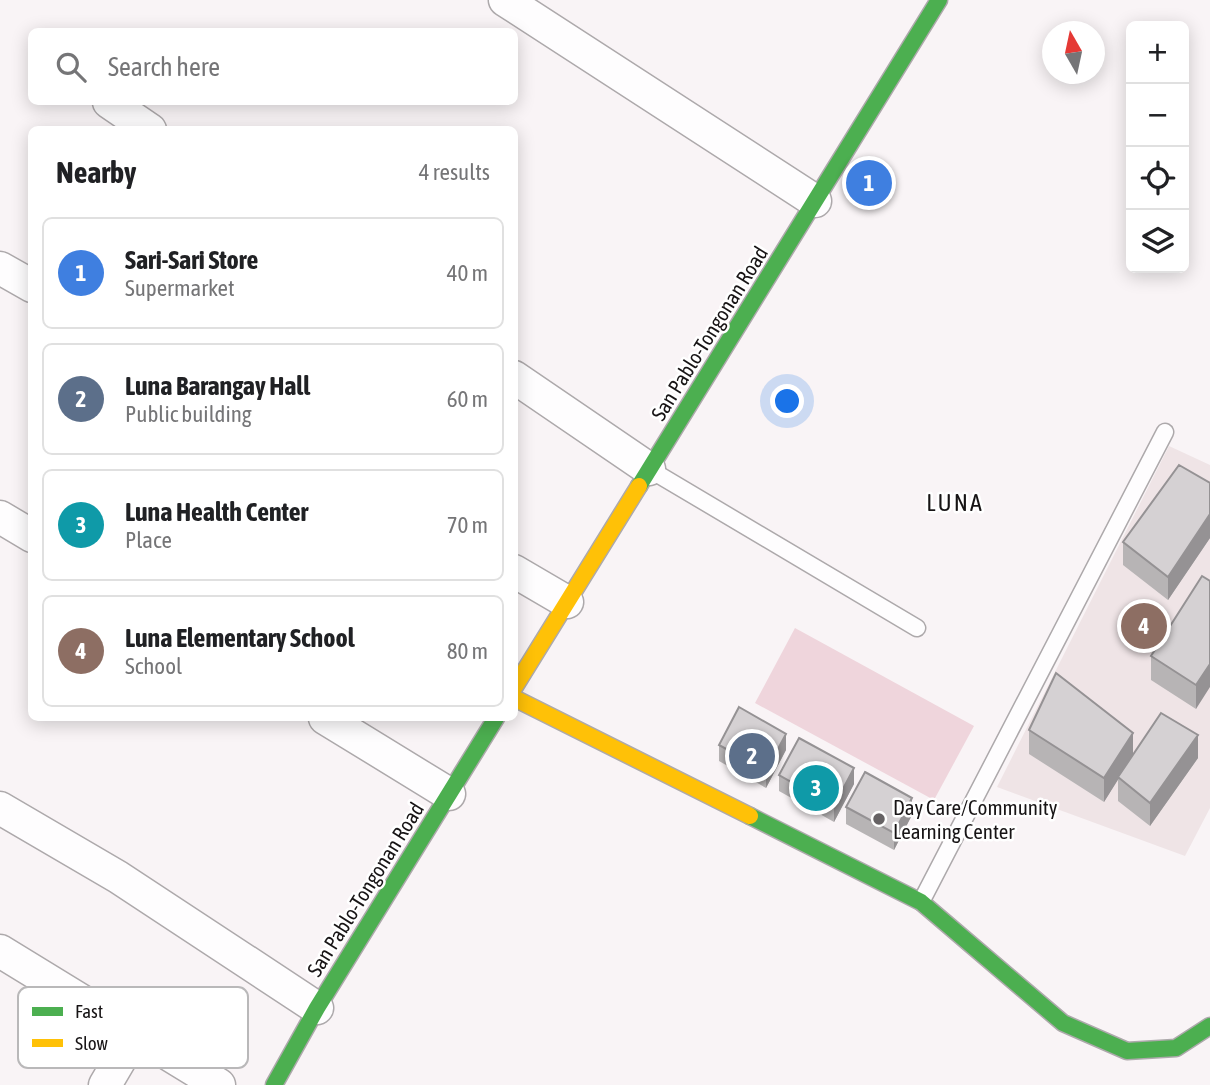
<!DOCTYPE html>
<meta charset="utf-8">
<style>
body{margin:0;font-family:"Asap Condensed",sans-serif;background:#f2f2f2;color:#202124}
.controls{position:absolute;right:21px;top:21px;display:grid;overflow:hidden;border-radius:10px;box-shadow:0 4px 18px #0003}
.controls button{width:63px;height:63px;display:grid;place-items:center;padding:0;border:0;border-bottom:2px solid #e0e0e0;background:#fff;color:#202124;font:35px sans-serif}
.compass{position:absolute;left:1042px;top:21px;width:63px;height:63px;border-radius:50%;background:#fff;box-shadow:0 4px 18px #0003;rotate:351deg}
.you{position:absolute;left:788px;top:402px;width:24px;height:24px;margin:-18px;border:5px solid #fff;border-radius:50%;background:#1a73e8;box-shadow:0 0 0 10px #1a73e833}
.badge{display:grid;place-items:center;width:46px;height:46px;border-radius:50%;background:#d93025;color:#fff;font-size:23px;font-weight:700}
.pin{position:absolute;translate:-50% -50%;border:4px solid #fff;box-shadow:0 2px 7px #0006}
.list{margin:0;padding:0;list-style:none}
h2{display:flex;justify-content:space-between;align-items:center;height:91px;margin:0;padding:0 28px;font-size:30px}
h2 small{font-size:23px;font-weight:400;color:#757577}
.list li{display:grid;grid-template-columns:46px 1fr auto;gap:21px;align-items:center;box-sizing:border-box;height:112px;margin:0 14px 14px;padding:0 14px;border:2px solid #e0e0e0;border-radius:10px}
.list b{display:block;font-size:26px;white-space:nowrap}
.list p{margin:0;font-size:23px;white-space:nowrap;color:#757577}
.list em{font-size:23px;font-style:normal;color:#757577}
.icon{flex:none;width:38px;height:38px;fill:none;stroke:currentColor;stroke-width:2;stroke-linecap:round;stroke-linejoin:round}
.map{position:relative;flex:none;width:1210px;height:1085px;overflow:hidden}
.search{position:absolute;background:#fff;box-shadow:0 4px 18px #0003;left:28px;top:28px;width:490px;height:77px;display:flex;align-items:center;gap:18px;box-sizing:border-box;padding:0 24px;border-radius:10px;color:#757577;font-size:26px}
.panel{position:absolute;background:#fff;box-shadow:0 4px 18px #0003;left:28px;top:126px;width:490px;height:595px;border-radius:10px}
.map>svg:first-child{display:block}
.built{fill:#efe4e6}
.green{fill:#efd5dc}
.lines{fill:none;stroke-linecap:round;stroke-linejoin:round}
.lane-casing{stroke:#ada9ab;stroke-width:19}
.street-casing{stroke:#ada9ab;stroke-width:35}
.fast-casing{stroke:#ada9ab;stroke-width:19}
.slow-casing{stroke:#ada9ab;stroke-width:19}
.lane{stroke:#fefdfe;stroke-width:16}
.street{stroke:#fefdfe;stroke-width:32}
.fast{stroke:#4caf50;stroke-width:16}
.slow{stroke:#ffc107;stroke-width:16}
.wall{fill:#b7b4b5}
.shaded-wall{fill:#959294}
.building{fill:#d5d1d3;stroke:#959294;stroke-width:2}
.poi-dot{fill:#666264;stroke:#fff;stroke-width:2.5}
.labels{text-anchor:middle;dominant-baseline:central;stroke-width:5;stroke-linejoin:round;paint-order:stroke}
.street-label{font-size:21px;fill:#171415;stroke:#fff}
.poi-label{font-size:21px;fill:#171415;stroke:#fff;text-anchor:start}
.quarter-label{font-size:24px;letter-spacing:2px;fill:#171415;stroke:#fff}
.key{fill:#fff;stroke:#b9b8b9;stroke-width:2}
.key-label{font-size:19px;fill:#171415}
</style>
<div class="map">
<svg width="1210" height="1085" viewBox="0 0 1210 1085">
<rect width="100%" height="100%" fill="#f9f4f6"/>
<path class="built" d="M1169,446L1210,465V808L1185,856L997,787Z"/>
<path class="green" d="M795,628L974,726L934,800L755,703Z"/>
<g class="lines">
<g class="lane-casing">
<path id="lane" d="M649,469L917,628
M921,902L1165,432"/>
</g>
<g class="street-casing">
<path id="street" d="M505,0L815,201
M109,102L150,130
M0,268L32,286
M514,377L649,469
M0,517L32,536
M514,571L567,602
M325,718L449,794
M0,808L118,877L317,1008
M0,951L219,1085
M105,1085L135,1034"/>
</g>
<g class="fast-casing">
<path id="fast" d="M639,486L939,0
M750,816L921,902L1063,1023L1127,1051L1176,1048L1210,1026
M274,1085L317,1008L496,718"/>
</g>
<g class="slow-casing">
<path id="slow" d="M514,688L639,486
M514,698L750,816"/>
</g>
<use href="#lane" class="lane"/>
<use href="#street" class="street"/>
<use href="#fast" class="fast"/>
<use href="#slow" class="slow"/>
</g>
<path class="wall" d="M1210,483V538L1168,600L1123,565V542Z
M1210,581L1196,709L1151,680V656Z
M1029,730L1133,755L1198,758L1150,826L1118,801V779L1104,802L1029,754Z
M719,745L786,750L766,788L719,761Z
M779,775L854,784L834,822L779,791Z
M846,807L912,815L894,850L846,824Z"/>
<path class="shaded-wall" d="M1210,514V538L1168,600V577Z
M1210,664V687L1196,709V685Z
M1133,733V756L1104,802V778Z
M786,734V750L766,788V771Z
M1198,735V758L1150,826V803Z
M854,768V784L834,822V806Z
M912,798V815L894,850V833Z"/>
<path class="building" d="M1179,465L1210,483V514L1168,577L1123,542Z
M1202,576L1210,581V664L1196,685L1151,656Z
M1056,673L1133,733L1104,778L1029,730Z
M739,707L786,734L766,771L719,745Z
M1161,713L1198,735L1150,803L1118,777Z
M799,738L854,768L834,806L779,775Z
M865,772L912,798L894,833L846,807Z"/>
<circle class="poi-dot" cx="879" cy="819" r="7"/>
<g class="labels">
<g class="street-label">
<text transform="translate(709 333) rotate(-58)">San Pablo-Tongonan Road</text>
<text transform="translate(365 889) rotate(-58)">San Pablo-Tongonan Road</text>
</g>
<g class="poi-label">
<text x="893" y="807">Day Care/Community<tspan x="893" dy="24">Learning Center</tspan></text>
</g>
<g class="quarter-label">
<text x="955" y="502">LUNA</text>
</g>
</g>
<rect x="18" y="987" width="230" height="81" rx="10" class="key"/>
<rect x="32" y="1007" width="31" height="9" fill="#4caf50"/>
<rect x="32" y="1039" width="31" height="8" fill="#ffc107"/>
<g class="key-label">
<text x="75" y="1018">Fast</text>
<text x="75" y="1050">Slow</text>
</g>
</svg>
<div class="controls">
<button>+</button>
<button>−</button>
<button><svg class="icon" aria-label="locate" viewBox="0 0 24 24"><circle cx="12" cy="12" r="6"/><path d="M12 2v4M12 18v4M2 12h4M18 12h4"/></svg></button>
<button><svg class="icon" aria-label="layers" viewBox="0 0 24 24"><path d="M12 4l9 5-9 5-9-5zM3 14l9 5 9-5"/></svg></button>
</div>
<svg class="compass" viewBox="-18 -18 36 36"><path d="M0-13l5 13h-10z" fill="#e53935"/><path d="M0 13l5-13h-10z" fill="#757577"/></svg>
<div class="you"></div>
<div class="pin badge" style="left:869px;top:183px;background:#3f7fe0">1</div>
<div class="pin badge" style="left:752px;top:756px;background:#5c6f8a">2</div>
<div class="pin badge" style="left:816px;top:788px;background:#0f9aa8">3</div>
<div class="pin badge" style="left:1144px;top:626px;background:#8d6e63">4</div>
<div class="search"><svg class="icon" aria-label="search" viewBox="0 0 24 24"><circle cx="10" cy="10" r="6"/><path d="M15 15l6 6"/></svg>Search here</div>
<section class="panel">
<h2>Nearby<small>4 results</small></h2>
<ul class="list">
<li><span class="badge" style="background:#3f7fe0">1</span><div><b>Sari-Sari Store</b><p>Supermarket</p></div><em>40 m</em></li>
<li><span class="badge" style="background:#5c6f8a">2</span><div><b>Luna Barangay Hall</b><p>Public building</p></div><em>60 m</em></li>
<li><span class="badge" style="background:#0f9aa8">3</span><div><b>Luna Health Center</b><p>Place</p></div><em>70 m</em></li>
<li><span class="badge" style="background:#8d6e63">4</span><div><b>Luna Elementary School</b><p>School</p></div><em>80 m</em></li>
</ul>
</section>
</div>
